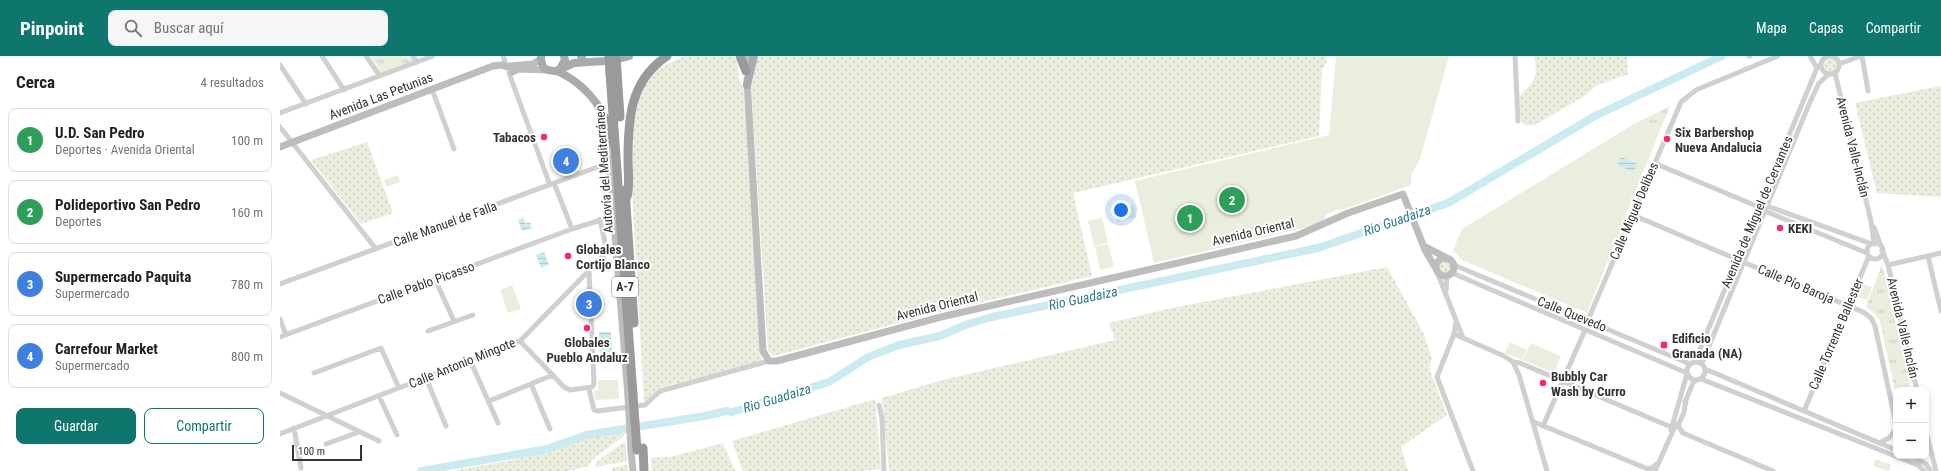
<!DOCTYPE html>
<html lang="es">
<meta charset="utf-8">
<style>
body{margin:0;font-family:"Roboto Condensed",sans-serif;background:#f6f6f6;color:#202124}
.controls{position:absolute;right:12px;bottom:12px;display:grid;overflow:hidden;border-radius:8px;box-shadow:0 2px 6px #0003}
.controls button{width:36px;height:36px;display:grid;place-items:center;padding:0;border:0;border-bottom:1px solid #e0e0e0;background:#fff;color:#202124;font:20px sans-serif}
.scale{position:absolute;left:12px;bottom:10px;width:70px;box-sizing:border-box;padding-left:4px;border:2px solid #333;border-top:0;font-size:11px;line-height:14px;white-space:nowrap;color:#333;-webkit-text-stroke:3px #fff;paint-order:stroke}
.you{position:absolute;left:841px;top:154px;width:14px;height:14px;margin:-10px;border:3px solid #fff;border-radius:50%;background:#1a73e8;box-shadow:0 0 0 6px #1a73e833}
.badge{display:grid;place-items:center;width:26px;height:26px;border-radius:50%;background:#0f766e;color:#fff;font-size:13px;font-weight:700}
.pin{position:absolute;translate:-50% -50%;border:2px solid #fff;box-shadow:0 1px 4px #0006}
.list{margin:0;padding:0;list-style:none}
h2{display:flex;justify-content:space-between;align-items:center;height:52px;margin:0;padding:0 16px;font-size:17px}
h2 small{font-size:13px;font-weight:400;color:#757577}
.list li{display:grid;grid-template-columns:26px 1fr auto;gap:12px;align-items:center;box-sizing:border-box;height:64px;margin:0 8px 8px;padding:0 8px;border:1px solid #e0e0e0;border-radius:8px}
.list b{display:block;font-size:15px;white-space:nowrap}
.list p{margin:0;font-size:13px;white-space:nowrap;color:#757577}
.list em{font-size:13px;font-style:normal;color:#757577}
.actions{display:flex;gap:8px;padding:12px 16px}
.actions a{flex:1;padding:9px 0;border:1px solid #0f766e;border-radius:8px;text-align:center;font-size:14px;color:#0f766e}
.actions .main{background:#0f766e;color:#fff}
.icon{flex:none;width:22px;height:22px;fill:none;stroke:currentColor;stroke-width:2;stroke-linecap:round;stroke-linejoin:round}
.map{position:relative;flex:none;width:1661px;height:415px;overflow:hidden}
header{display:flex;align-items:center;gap:24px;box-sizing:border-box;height:56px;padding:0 20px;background:#0f766e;color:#fff}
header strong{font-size:19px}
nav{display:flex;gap:22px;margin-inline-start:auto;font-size:14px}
.search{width:280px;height:36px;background:#f6f6f6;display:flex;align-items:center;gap:10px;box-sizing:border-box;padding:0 14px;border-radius:8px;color:#757577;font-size:15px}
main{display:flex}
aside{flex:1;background:#fff}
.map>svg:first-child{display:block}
.grass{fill:url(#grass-dots)}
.park{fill:url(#park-tufts)}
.pitch{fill:#eaeede}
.water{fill:url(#water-rules)}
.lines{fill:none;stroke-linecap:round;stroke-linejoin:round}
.river{stroke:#ccebf0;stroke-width:8}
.street{stroke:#d0d0d0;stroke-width:5}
.secondary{stroke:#bdbdbd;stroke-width:7}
.primary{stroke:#ababab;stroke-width:8}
.highway{stroke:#9a9a9a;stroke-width:9}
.secondary-bridge{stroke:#bdbdbd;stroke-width:7}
.highway-bridge{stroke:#9a9a9a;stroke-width:9}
.poi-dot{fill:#f42a6b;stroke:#fff;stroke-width:1.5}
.labels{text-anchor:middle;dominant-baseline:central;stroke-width:4;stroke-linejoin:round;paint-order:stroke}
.shield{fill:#fff;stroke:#707070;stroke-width:1}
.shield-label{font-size:12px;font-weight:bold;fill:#333}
.street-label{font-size:13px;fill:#333;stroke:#fff}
.poi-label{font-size:13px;font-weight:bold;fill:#333;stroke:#fff;text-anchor:start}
.water-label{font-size:14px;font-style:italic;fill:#327c89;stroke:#fff}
</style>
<header>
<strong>Pinpoint</strong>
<div class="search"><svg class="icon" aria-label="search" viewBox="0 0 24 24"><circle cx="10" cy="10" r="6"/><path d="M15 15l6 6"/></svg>Buscar aquí</div>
<nav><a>Mapa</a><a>Capas</a><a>Compartir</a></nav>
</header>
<main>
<aside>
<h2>Cerca<small>4 resultados</small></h2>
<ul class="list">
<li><span class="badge" style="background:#2e9e5b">1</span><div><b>U.D. San Pedro</b><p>Deportes · Avenida Oriental</p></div><em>100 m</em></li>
<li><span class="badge" style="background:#2e9e5b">2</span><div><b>Polideportivo San Pedro</b><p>Deportes</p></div><em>160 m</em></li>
<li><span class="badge" style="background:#3f7fe0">3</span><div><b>Supermercado Paquita</b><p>Supermercado</p></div><em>780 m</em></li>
<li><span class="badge" style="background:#3f7fe0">4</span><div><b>Carrefour Market</b><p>Supermercado</p></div><em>800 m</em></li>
</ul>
<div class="actions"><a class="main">Guardar</a><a>Compartir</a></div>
</aside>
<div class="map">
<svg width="1661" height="415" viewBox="0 0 1661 415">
<defs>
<pattern id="grass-dots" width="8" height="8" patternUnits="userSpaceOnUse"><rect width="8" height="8" fill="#eaeede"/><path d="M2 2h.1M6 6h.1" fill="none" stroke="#c9cdbf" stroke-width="1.8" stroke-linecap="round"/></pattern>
<pattern id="park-tufts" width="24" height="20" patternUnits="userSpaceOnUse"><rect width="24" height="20" fill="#eaeede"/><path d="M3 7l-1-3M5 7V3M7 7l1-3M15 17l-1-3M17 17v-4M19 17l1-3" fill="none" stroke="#c9cdbf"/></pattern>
<pattern id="water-rules" width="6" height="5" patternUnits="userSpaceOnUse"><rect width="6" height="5" fill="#ccebf0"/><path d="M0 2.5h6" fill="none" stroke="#b0cace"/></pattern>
</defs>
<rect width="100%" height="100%" fill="#fff"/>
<path class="grass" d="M404,0H454L457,5L459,23L465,36L482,305L379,332L364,347L352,133L354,65L361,34L378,13Z
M479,0H1047L1046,7L1042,13L1039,80L793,137L812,220L652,258L494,300L488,295L471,29C476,19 472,12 479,0Z
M1254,0H1347L1348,18L1316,30L1306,39L1255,69H1244L1241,64L1239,40C1255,25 1258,22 1254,0Z
M1544 9a6 6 0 1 1 12 0a6 6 0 1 1-12 0Z
M1661,30V141L1597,137L1575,47Z
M87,86L113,157L81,168L31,104Z
M1158 210a7 7 0 1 1 14 0a7 7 0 1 1-14 0Z
M1107,211L1143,276L1152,303L1149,312L1167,359L1121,391L1128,415H609L602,342L659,325L835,284L829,267L892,252Z
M595,343L601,413L580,415H463L452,385Z
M344,375V380L314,402L308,410L290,415H173L232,404L263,396L312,380Z
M345,385L347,405L316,411L315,408L319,404Z
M443,387L455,415H372L371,402L390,401Z
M347,409L348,415H332V412Z"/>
<path class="park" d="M90,0H131L134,5L102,17Z
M1390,50L1380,74L1354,68Z
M1602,208L1631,334H1616V340L1600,265L1596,259L1586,251Z
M1584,228L1592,231L1587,244L1578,241Z"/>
<path class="pitch" d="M1056,0H1169L1140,103L1131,120V129L1062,154L1059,153L1045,159V162L1036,169L874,207L855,125L1049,79Z
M1354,68L1380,74L1307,257L1182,204L1173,194L1182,173Z
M118,119L120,126L107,131L104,124Z
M853,149L856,161L837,166L834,153Z
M822,162L828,187L814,190L808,165Z
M828,188L834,211L820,214L815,191Z
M232,229L241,253L228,257L220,234Z
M1230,286L1247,294L1242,304L1225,297Z
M1251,287L1281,300L1274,317L1243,304Z
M318,324H338L339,343L315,344L314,334H318Z
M1596,403L1611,409L1609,415L1593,410Z"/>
<path class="water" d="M1341,101L1357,108L1354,116L1337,109Z
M243,162L247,171L246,167L250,166L252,172L242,175L238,164Z
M264,196L269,209L261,212L256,199Z
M319,276H331L332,296L320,297Z"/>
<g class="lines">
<path class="river" d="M141,415L267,393L306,379L425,360L446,355L452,356L549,326L588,301L619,289L660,280L688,268L712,261L1038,192L1168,147L1315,60L1442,0"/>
<path class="street" d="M1541 9a9 9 0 1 1 18 0a9 9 0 1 1-18 0Z
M42,0L64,34
M86,0L100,20
M133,0L137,6
M223,0L227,11
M1235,0L1238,65
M1469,0H1470
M1530,0L1537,12
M1582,0L1588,35
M1559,8L1581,0
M0,9L26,48
M229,17L270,129
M1555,17L1591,165L1594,188
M152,33L174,93
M0,57L153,0
M0,71L96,193
M1374,107L1479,151
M274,127L292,173
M1487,150L1592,188
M1485,155L1587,197
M1353,159L1456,203
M320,163L327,196
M1594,171L1601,190
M1587 195a8 8 0 1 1 16 0a8 8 0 1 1-16 0Z
M1602,194L1608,209L1637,334
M1648,200L1661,255
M1463,206L1583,256L1591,262L1595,270L1616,368
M1174,209L1410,308
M1608,209L1661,197
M1157,216L1183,282
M1172,217L1407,317
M155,223L174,265
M0,228L323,109L330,108
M1166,235L1167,220
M0,263L6,279
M1308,264L1401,46L1416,34L1498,0
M1176,266L1174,278L1157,321L1193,415
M148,275L193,259
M1174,278L1224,300L1233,306L1239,319L1267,415
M0,281L292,173L334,160
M240,285L284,331L290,334L312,331L314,328L309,215
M190,304L218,367
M1415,305L1537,12L1541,8
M1407 315a9 9 0 1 1 18 0a9 9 0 1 1-18 0Z
M1233,306L1240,307L1391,371
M1422,307L1530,46L1539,27L1549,18
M1425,313L1616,394
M34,317L101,292L119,332
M146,322L166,370
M1421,323L1638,409L1644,415
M251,328L270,373
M309,333L314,354L317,355L365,349L380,335L489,305
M0,337L99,385
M99,340L117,379
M1406,344L1404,356L1398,370L1403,377L1493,415
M209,345L273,319
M1405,346L1413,327L1416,324
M599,349L602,362L604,415
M1524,355L1589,200
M1254,366L1368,413L1372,412L1378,407
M1263,370L1305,274
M14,372L21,412
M1391,374L1407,318
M1646,375L1656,415
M0,378L240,285L327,196L336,193
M1599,387L1609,382L1616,373
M46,388L79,376
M1631,400L1646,408L1650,414
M1375,415L1396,368"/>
<path class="secondary" d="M466,4L467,0
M230,10L253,8L261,3
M232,16L238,13L269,14
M467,23L483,295L489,305H497L661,261L1016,180L1068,157L1123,138L1145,194L1155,211
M327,80L348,340
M0,91L213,10L222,9L227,11
M1144,190L1165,201
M1156 211a9 9 0 1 1 18 0a9 9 0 1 1-18 0Z
M351,395L353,415"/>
<path class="primary" d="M261,0C261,4 261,8 264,12C269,16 274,14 279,16C296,24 309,36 319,51
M301,0H302
M341,2L349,0
M281,11L285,4L284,0
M276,15L294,7L325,5
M467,29L474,0"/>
<path class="highway" d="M460,0L466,15
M337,16L340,61
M330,17L353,339
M319,51L326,65L330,85
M345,134L354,267
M347,141C350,129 348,116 348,104C348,62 350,25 387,0
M363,392L364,415"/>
<path class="secondary-bridge" d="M348,340L351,395"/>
<path class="highway-bridge" d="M329,0L330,17
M336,0L337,16
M353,339L357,394"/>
</g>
<g class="poi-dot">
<circle cx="264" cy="81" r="4"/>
<circle cx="1387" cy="83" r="4"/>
<circle cx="1500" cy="172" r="4"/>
<circle cx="288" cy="200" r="4"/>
<circle cx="307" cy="272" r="4"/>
<rect x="1380" y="285" width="8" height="8" rx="2"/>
<circle cx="1263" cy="327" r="4"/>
</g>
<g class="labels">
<rect class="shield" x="332" y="221" width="26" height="20" rx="3"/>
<g class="shield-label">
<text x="345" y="231">A-7</text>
</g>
<g class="street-label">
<text transform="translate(101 40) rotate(-21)">Avenida Las Petunias</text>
<text transform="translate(1573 91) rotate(76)">Avenida Valle-Inclán</text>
<text transform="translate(324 113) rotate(-94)">Autovía del Mediterráneo</text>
<text transform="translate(1354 155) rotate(-67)">Calle Miguel Delibes</text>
<text transform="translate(1477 156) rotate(-67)">Avenida de Miguel de Cervantes</text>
<text transform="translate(165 168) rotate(-20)">Calle Manuel de Falla</text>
<text transform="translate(973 176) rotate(-13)">Avenida Oriental</text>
<text transform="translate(146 227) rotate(-20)">Calle Pablo Picasso</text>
<text transform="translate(1516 228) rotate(23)">Calle Pío Baroja</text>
<text transform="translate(657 250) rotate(-14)">Avenida Oriental</text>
<text transform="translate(1292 258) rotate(22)">Calle Quevedo</text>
<text transform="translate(1623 272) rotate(77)">Avenida Valle Inclán</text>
<text transform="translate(1556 278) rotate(-67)">Calle Torrente Ballester</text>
<text transform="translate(182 307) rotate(-22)">Calle Antonio Mingote</text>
</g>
<g class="poi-label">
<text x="1395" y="76">Six Barbershop<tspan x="1395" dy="15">Nueva Andalucia</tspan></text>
<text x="256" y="81" text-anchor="end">Tabacos</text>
<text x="1508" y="172">KEKI</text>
<text x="296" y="193">Globales<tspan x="296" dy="15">Cortijo Blanco</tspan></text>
<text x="1392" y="282">Edificio<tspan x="1392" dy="15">Granada (NA)</tspan></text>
<text x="307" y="286" text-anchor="middle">Globales<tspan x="307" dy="15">Pueblo Andaluz</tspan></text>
<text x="1271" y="320">Bubbly Car<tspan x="1271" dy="15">Wash by Curro</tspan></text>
</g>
<g class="water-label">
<text transform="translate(1117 164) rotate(-19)">Rio Guadaiza</text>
<text transform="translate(803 242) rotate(-12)">Rio Guadaiza</text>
<text transform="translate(497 342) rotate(-17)">Rio Guadaiza</text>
</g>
</g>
</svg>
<div class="controls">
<button>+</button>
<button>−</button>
</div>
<div class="scale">100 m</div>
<div class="you"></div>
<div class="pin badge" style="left:910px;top:162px;background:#2e9e5b">1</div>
<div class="pin badge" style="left:952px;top:144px;background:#2e9e5b">2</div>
<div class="pin badge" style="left:309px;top:248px;background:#3f7fe0">3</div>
<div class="pin badge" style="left:286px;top:105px;background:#3f7fe0">4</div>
</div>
</main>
